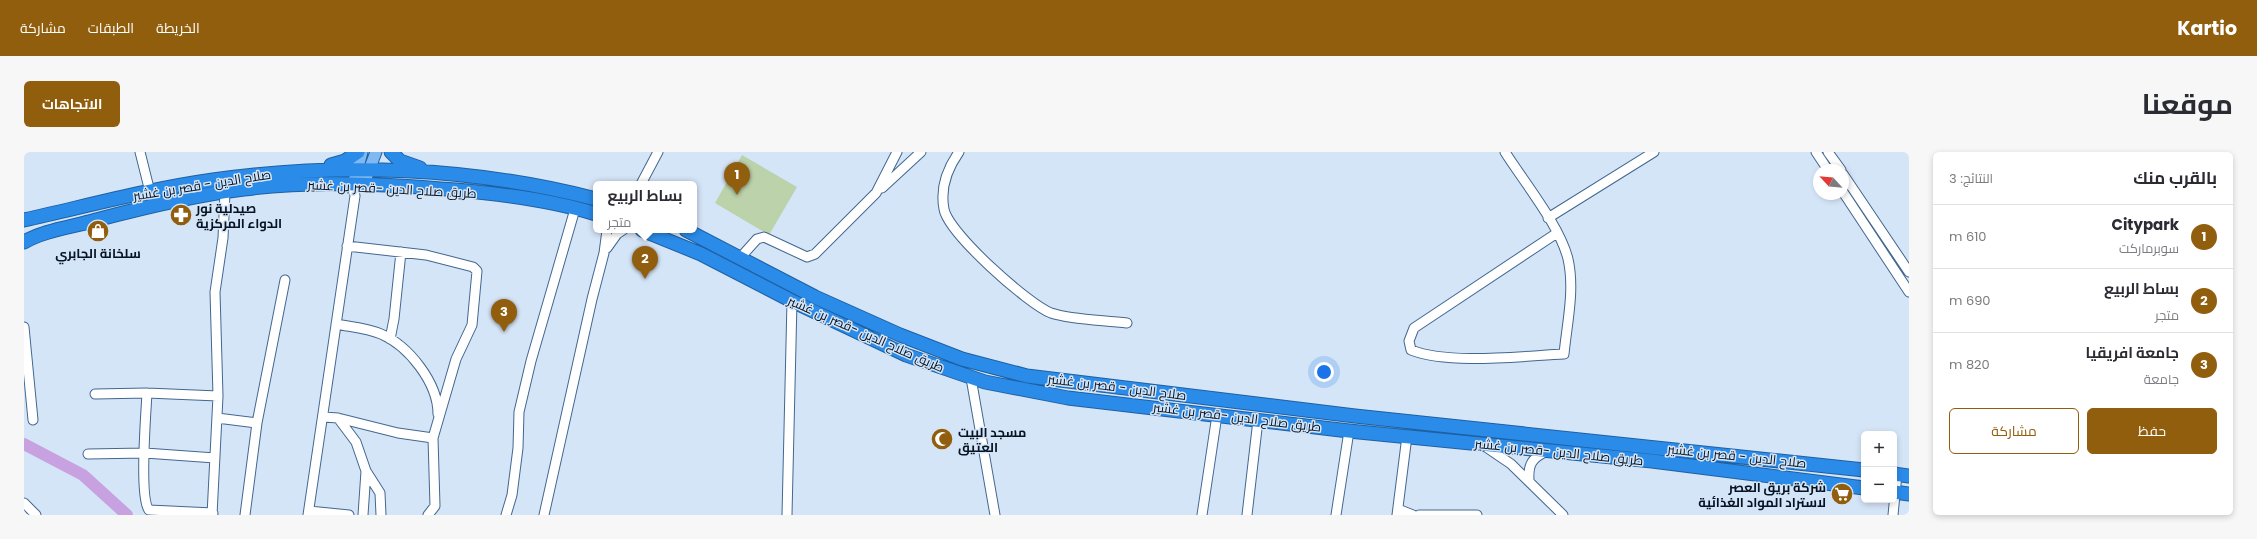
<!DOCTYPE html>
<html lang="ar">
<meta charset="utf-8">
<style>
body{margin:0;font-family:Poppins,Cairo,sans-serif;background:#f7f7f7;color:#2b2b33;direction:rtl}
.controls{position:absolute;right:12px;bottom:12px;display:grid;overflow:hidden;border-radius:6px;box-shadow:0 2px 6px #0003}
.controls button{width:36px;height:36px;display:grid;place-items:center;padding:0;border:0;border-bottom:1px solid #e1e1e2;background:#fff;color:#2b2b33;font:20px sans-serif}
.compass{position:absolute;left:1789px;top:12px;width:36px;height:36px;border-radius:50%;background:#fff;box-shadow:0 2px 6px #0003;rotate:296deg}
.you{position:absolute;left:1300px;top:220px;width:14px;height:14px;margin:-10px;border:3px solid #fff;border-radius:50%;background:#1a73e8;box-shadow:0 0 0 6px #1a73e833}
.badge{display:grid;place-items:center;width:26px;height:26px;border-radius:50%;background:#905e0c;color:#fff;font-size:13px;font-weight:700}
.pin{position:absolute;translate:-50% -33px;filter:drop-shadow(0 1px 2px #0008)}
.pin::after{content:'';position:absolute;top:21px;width:14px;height:12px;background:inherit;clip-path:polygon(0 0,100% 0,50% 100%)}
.popup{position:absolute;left:569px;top:29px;width:104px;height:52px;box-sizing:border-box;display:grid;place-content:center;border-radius:6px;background:#fff;filter:drop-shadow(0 1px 3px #0005);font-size:13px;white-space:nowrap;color:#7c7c81}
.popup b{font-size:15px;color:#2b2b33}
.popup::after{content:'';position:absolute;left:50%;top:100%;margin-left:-8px;border:8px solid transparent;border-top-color:#fff}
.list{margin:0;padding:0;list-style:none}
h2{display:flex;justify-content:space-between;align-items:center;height:52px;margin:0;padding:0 16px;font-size:17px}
h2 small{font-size:13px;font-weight:400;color:#7c7c81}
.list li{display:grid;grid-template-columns:26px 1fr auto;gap:12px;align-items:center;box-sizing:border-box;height:64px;padding:0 16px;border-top:1px solid #e1e1e2}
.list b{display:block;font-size:15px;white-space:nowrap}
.list p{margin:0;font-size:13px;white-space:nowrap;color:#7c7c81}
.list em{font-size:13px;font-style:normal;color:#7c7c81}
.actions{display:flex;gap:8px;padding:12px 16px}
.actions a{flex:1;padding:9px 0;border:1px solid #905e0c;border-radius:6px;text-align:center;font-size:14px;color:#905e0c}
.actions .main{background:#905e0c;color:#fff}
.map{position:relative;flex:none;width:1885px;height:363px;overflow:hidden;direction:ltr;border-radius:6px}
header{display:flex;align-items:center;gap:24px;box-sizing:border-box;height:56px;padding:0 20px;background:#905e0c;color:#fff}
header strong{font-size:19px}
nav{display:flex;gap:22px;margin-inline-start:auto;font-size:14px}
.intro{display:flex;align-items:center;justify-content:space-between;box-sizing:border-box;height:96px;padding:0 24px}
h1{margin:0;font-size:28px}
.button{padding:10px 18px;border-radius:6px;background:#905e0c;color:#fff;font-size:14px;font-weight:700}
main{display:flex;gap:24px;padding:0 24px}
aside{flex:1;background:#fff;border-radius:6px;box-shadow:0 2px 6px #0003}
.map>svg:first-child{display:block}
.green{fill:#bcd2ab}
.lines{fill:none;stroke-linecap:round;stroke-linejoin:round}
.river{stroke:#c8a1e0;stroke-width:12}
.minor-casing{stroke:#43678f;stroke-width:11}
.major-casing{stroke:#1e61a3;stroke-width:13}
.highway-casing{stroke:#1e61a3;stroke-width:15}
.minor{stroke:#fff;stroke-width:9}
.major{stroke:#80b9f1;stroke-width:11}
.highway{stroke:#2b8be8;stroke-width:13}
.labels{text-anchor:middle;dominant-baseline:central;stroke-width:3;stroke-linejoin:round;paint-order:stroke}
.street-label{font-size:13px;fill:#051322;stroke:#d5e5f8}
.poi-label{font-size:13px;font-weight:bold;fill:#051322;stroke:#d5e5f8;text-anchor:start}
</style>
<header>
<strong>Kartio</strong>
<nav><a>الخريطة</a><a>الطبقات</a><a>مشاركة</a></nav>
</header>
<div class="intro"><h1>موقعنا</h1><a class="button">الاتجاهات</a></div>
<main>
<aside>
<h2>بالقرب منك<small>النتائج: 3</small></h2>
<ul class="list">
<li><span class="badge">1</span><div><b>Citypark</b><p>سوبرماركت</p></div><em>610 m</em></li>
<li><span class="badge">2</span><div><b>بساط الربيع</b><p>متجر</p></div><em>690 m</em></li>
<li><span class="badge">3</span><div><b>جامعة افريقيا</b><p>جامعة</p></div><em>820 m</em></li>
</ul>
<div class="actions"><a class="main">حفظ</a><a>مشاركة</a></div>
</aside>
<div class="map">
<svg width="1885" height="363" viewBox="0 0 1885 363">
<rect width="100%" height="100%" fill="#d5e5f8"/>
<path class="green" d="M718,3L773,35L745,83L691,51Z"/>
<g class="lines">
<path class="river" d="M0,292L59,323L103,363"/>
<g class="minor-casing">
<path id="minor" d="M116,0L126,40
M935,0C923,17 916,36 920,57C924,81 1004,152 1027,161C1048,168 1080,168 1103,171
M1481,0C1500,30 1536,74 1544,107C1551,138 1543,171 1540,202C1498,204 1425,213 1387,198L1385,189L1390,176L1533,81
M1792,0L1804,18
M1804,0L1817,18
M1819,22L1885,120
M617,32L634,0
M858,36L897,0
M1819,40L1885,140
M1524,66L1630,0
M323,94L402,103L449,115L453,119L448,173L432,207L409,286L411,354L404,363
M583,96L593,82L599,78
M716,106L733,87L740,85L783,105L791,102L852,41L873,0
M312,172C327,175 343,176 357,182C385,194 414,231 414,262
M0,175L9,268
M366,187L370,167L377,100
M947,226L971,363
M123,241C122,261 115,346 125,358L189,361
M71,242L123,241L194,244
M300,265L314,266L374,281L409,286
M193,266L233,271L221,363
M314,266L332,290L342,319L339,363
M233,271L261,128
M1459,293L1487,312L1539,363
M64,302L121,301L191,306
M342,319L356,341L357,363
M1505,328C1504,312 1508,306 1523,299
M0,351L12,363
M1374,357L1389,363
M285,359L325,363
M188,363L194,244L191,140L199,86L201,40
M284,363L331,44L329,33
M482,363L488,343L494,296L495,260L507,209L551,57
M520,363L568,147L580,101L583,78
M763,363L768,149
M1178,363L1193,263
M1223,363L1234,268
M1312,363L1325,279
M1373,363L1383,284
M1395,363H1453
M1869,363L1873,322"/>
</g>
<g class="major-casing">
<path id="major" d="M342,26L352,0
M329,33L338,0"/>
</g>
<g class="highway-casing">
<path id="highway" d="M367,0L376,9L396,16
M307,13L321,9L334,0
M0,68C63,54 125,37 189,28C316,10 448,15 572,47
M618,78L677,102L768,149L882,203L961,230L1044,246L1325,279L1628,309L1840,336
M662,78L791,145L876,183L938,207L1003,224L1331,264L1840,318
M0,90C21,78 49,75 72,68C121,55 171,43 220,37C290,28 362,32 432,38C479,42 527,48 572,62
M1870,322L1885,324
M1870,340L1885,342"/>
</g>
<use href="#minor" class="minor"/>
<use href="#major" class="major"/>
<use href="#highway" class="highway"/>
</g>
<defs>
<g id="pharmacy-disc" transform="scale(1.15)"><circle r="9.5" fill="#905e0c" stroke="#d5e5f8"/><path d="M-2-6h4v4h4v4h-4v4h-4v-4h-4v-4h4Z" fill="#fff"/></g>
<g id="shop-disc" transform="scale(1.15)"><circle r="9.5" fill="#905e0c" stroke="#d5e5f8"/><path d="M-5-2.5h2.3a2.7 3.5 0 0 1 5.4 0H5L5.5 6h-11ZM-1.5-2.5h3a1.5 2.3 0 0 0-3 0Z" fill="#fff"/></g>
<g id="mosque-disc" transform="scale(1.15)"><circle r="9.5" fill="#905e0c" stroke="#d5e5f8"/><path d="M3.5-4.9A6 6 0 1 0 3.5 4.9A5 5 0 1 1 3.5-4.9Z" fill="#fff"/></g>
<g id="supermarket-disc" transform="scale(1.15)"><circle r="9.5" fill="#905e0c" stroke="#d5e5f8"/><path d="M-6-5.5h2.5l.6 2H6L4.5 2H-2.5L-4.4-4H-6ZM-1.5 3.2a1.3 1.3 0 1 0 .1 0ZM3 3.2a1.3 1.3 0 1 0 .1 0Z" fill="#fff"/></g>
</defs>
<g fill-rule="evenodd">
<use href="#pharmacy-disc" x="157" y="63"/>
<use href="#shop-disc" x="74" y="79"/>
<use href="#mosque-disc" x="918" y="287"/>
<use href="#supermarket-disc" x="1818" y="342"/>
</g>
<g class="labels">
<g class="street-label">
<text transform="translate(178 33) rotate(-9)">صلاح الدين - قصر بن غشير</text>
<text transform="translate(368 37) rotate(3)">طريق صلاح الدين -قصر بن غشير</text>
<text transform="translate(842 182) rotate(24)">طريق صلاح الدين -قصر بن غشير</text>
<text transform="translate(1093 235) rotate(7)">صلاح الدين - قصر بن غشير</text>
<text transform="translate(1213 265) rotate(7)">طريق صلاح الدين -قصر بن غشير</text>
<text transform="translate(1535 300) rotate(6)">طريق صلاح الدين -قصر بن غشير</text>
<text transform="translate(1713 304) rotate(6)">صلاح الدين - قصر بن غشير</text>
</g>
<g class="poi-label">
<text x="172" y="56">صيدلية نور<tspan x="172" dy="15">الدواء المركزية</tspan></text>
<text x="74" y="101" text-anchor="middle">سلخانة الجابري</text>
<text x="934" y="280">مسجد البيت<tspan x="934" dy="15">العتيق</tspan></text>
<text x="1802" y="335" text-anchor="end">شركة بريق العصر<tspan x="1802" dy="15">لاستراد المواد الغذائية</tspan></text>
</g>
</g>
</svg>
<div class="controls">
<button>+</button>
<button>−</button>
</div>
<svg class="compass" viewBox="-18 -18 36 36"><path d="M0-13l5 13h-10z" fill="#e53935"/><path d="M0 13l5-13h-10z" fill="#7c7c81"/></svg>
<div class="you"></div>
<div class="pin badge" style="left:713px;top:43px">1</div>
<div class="pin badge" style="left:621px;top:127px">2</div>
<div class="popup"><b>بساط الربيع</b>متجر</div>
<div class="pin badge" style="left:480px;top:180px">3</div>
</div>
</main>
